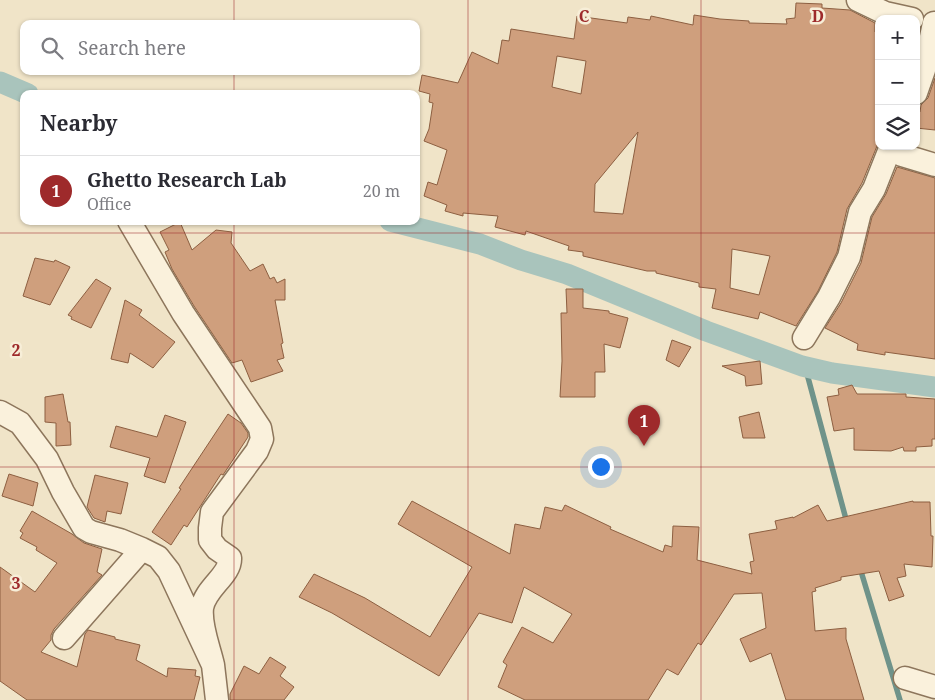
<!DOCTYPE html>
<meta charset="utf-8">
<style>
body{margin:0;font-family:"Noto Serif",serif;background:#f7f7f7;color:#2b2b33}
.controls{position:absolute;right:15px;top:15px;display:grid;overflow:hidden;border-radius:10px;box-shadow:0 1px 4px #0004}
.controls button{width:45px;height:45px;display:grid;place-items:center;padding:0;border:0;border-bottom:1px solid #e1e1e2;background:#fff;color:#2b2b33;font:25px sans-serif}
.you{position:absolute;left:600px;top:466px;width:18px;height:18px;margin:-12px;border:4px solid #fff;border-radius:50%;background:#1a73e8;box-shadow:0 0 0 8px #1a73e833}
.badge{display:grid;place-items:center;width:32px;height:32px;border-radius:50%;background:#9e2a2b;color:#fff;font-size:16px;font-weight:700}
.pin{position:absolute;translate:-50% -41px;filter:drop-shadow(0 1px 2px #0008)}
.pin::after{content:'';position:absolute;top:26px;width:18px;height:15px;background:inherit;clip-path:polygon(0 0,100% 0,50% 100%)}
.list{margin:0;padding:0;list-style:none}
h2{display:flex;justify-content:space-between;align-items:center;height:65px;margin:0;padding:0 20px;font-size:21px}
h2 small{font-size:16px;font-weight:400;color:#7c7c81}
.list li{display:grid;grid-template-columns:32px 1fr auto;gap:15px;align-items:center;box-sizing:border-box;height:70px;padding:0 20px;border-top:1px solid #e1e1e2}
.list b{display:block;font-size:19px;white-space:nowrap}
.list p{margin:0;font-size:16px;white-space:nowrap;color:#7c7c81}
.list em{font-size:16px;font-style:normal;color:#7c7c81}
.icon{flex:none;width:28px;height:28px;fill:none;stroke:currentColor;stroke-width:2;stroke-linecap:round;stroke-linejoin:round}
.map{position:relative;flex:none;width:935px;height:700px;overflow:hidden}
.search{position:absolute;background:#fff;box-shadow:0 1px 4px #0004;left:20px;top:20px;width:400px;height:55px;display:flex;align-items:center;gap:12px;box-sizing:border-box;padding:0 18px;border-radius:10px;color:#7c7c81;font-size:19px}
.panel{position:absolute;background:#fff;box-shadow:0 1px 4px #0004;left:20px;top:90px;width:400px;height:135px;border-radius:10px}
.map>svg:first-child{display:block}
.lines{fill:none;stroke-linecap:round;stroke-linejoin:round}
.stream{stroke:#6f938a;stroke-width:5.5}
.canal{stroke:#a9c4bc;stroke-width:21}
.building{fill:#cf9f7d;stroke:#8d5f41;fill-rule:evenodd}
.street-casing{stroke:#8d765c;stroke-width:25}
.street{stroke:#faf1dc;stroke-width:22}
.grid{fill:none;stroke:#9e2a2b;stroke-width:1;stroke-opacity:0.55}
.grid-label{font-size:16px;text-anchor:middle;font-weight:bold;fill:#9e2a2b;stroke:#f7eed8;stroke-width:5;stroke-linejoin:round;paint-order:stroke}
</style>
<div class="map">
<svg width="935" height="700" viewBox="0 0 935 700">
<rect width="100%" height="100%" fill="#f0e4c8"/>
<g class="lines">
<path class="stream" d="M802,366L806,370L847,523
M860,568L900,700"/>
<path class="canal" d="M0,82L28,94
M390,221L480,244L521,260L567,274L706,331L802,366L832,373L935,387"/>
</g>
<path class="building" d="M796,3L822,4V8L850,10L875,23V32H879V141L862,183L847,209L837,252L818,291L796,326L760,312L758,319L712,308L716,289L699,287V283L656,273V271H647L583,256V252L568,250L569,246L526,231L525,235L495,227L498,216L463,213V216L445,211L447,205L424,196L428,182L437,185L447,150L424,141L429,129L433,103L429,102L430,94L419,91L422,75L458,83L472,52L498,64L502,40L509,41L511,29L574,39L577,16L627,23L628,17L650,20L651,16L693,25L694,15L720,19L749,21V23L787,24L786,19L795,18ZM557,56L586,61L581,94L552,87ZM638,132L623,214L594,212L595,184ZM732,249L770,256L759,295L730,288Z
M935,78V130L916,128L918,112H920L921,105L928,98Z
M897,167L935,178V359L885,352V355L857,350L858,344L825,328L841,303L861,263L872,217L886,194Z
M180,222L192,250L216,230L232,232L231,243L250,271L263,264L270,279L274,277L277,283L285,279V300H275L283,343L281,344L284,358L277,360L283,371L251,382L242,360L232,363L194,306L172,269L165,252L169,250L160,232Z
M35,258L54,262L55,260L70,267L50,305L23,296Z
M96,279L111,288L91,328L71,319L72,317L68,315Z
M566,289H583V308L609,311V313L628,318L620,348L604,344L605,372H595V397H560L562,361L561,313H567Z
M125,300L142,310L139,315L175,342L153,368L130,353L128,363L111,359Z
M672,340L691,347L679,367L666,360Z
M760,361L762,384L746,386L745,376L722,366Z
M852,385L857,394H906V397L935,399V439H932V446L916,447V451H904L903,447L891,451L854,450V428L834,431L827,397L839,395L838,389Z
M63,394L68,422H70L71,445L56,446V423L45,422V397Z
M759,412L765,438H743L739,417Z
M228,414L241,423L248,433V437L223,475L221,474L187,527L184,525L171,545L152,532L181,489L179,488Z
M165,415L186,422L165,483L144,476L150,458L110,447L116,426L157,437Z
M9,474L38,483L33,506L2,496Z
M95,475L128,483L121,514L107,511L105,522L94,518L87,507Z
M412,501L510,554L515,524L540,529L545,507L562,511L565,505L611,527L610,529L663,552L665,545L672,547L673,526L699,527L697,560L752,574L750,562L754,561L749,534L777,529L775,521L793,517V518L818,505L827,521L913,501V502H930L931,536H933L932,567L904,564L906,576L897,578L904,596L889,601L879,571L841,577V580L815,588L816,591L812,592L815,631L846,628V639L864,700H786L771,653L750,662L740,639L766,628L762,593L734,594L701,645L698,643L678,675L667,669L648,700H525L498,687L507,665L503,662L522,627L553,643L572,614L524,587L512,623L479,613L439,676L332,613L299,597L314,574L365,598L430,637L472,567L398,524Z
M32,511L72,534L84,543L102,549L97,572L102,575L54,629L51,635V640L41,652L77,667L85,634L88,630L115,637V639L140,645L136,660L167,677L168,668L196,670L195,676L200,677L194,700H27L0,681V567L35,592L57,563L36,550L37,547L20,538L23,533L20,531Z
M270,657L286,667L280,676L294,687L284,700H230V694L244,666L259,674Z"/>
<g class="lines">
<g class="street-casing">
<path id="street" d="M858,0L885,13L912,19
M916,93L924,70L934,23
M891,147L902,155L935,165
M129,221L183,313L260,428L262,439L257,451L212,512L210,528V540L217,549L230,558C231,575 205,588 202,608C200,626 209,647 213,665
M804,338L829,297L849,257L860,212L874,189L891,146
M0,412L20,423L47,459L63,492L84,528L91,532L120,540L142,549L158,557L169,571L213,665L217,700
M64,638L142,549
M905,678L935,687"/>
</g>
<use href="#street" class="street"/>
</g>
<path class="grid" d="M234,0V24M468,0V700M701,0V700M234,71V94M234,221V700M0,233H935M0,467H935"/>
<g class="grid-label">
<text x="584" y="22">C</text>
<text x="818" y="22">D</text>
<text x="16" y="356">2</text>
<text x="16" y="589">3</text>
</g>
</svg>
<div class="controls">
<button>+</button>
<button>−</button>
<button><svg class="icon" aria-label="layers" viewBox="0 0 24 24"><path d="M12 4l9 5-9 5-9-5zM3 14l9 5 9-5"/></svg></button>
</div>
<div class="you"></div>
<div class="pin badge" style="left:644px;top:446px">1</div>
<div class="search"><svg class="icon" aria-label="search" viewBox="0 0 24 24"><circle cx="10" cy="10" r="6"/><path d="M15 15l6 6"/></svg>Search here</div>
<section class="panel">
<h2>Nearby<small></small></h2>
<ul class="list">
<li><span class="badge">1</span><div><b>Ghetto Research Lab</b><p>Office</p></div><em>20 m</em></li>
</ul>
</section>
</div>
